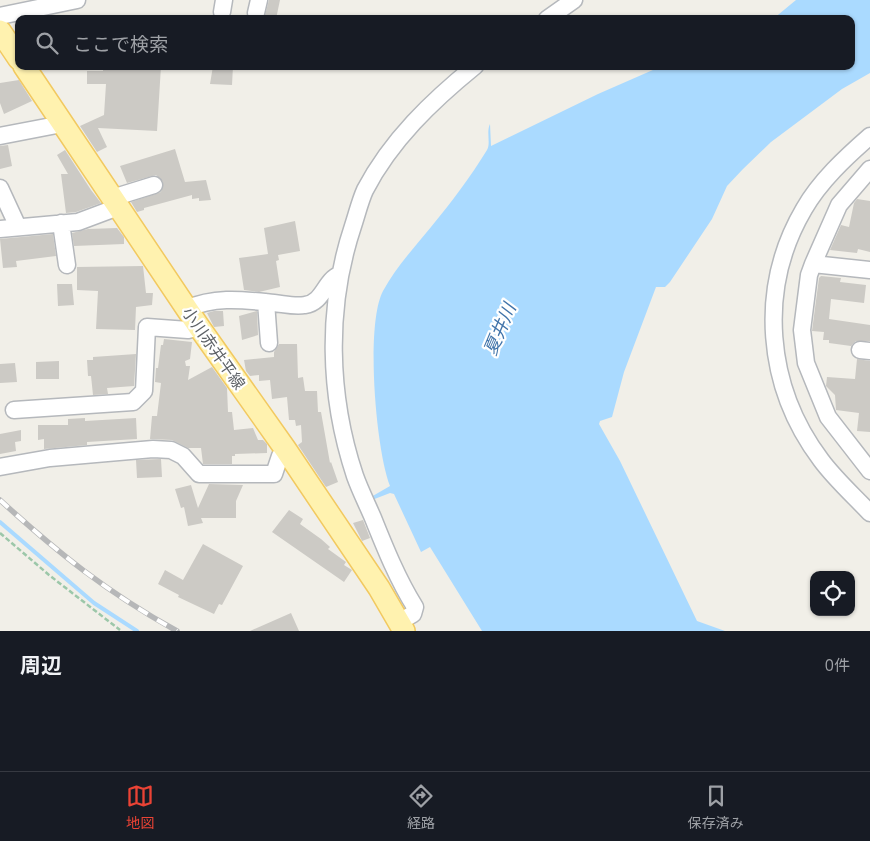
<!DOCTYPE html>
<html lang="ja">
<meta charset="utf-8">
<style>
body{margin:0;font-family:"Open Sans","Noto Sans JP",sans-serif;background:#20242c;color:#f1f3f6}
.controls{position:absolute;right:15px;bottom:15px;display:grid;overflow:hidden;border-radius:10px;box-shadow:0 1px 4px #0004}
.controls button{width:45px;height:45px;display:grid;place-items:center;padding:0;border:0;border-bottom:1px solid #363941;background:#171b24;color:#f1f3f6;font:25px sans-serif}
.list{margin:0;padding:0;list-style:none}
h2{display:flex;justify-content:space-between;align-items:center;height:65px;margin:0;padding:0 20px;font-size:21px}
h2 small{font-size:16px;font-weight:400;color:#9ea1a6}
.icon{flex:none;width:28px;height:28px;fill:none;stroke:currentColor;stroke-width:2;stroke-linecap:round;stroke-linejoin:round}
.map{position:relative;flex:none;width:870px;height:631px;overflow:hidden}
.search{position:absolute;background:#171b24;box-shadow:0 1px 4px #0004;left:15px;right:15px;top:15px;height:55px;display:flex;align-items:center;gap:12px;box-sizing:border-box;padding:0 18px;border-radius:10px;color:#9ea1a6;font-size:19px}
.sheet{height:140px;background:#171b24}
nav{display:flex;justify-content:space-around;align-items:center;box-sizing:border-box;height:70px;border-top:1px solid #363941;background:#171b24;font-size:14px;color:#9ea1a6}
nav a{display:grid;justify-items:center;gap:2px}
nav .on{color:#ea4335}
.map>svg:first-child{display:block}
.water{fill:#aadaff}
.lines{fill:none;stroke-linecap:round;stroke-linejoin:round}
.stream{stroke:#aadaff;stroke-width:4}
.building{fill:#cccac5}
.minor-casing{stroke:#b5b8bc;stroke-width:19}
.major-casing{stroke:#f2c960;stroke-width:24}
.path{stroke:#9cc7a9;stroke-width:2.5;stroke-dasharray:5 2.5;stroke-linecap:butt}
.minor{stroke:#fff;stroke-width:16}
.major{stroke:#fff2af;stroke-width:21}
.rail-casing{stroke:#b6b7b8;stroke-width:5.5}
.rail{stroke:#fff;stroke-width:4;stroke-dasharray:11;stroke-linecap:butt}
.labels{text-anchor:middle;dominant-baseline:central;stroke-width:4.5;stroke-linejoin:round;paint-order:stroke}
.street-label{font-size:16px;fill:#5f6368;stroke:#fff}
.water-label{font-size:18px;font-style:italic;fill:#4174aa;stroke:#fff}
</style>
<div class="map">
<svg width="870" height="631" viewBox="0 0 870 631">
<rect width="100%" height="100%" fill="#f1efe8"/>
<path class="water" d="M796,0H870V73L842,89L771,142L743,169L727,186L712,219L670,282L665,287H656L624,372L612,417L600,421L599,424L620,461L697,621L725,631H482L430,547L421,552L394,494L390,493L372,500L371,497L390,486C376,451 365,325 383,291C396,267 414,248 431,227C451,203 471,176 487,150C491,143 486,132 490,124L491,146L598,94L662,66H851V19H773Z"/>
<g class="lines">
<path class="stream" d="M0,522L94,603L137,631"/>
</g>
<path class="building" d="M269,0H280L276,19H264Z
M103,66H161L157,131L98,128L107,147L97,152L80,126L104,115L106,84H87V71H103Z
M213,66H233L232,85L210,84Z
M19,80L32,101L4,114L0,103V83Z
M8,145L12,166L0,169V146Z
M175,149L185,182L206,180L211,200L199,201V198L192,199V195L144,208V210L137,212L131,202L161,192L163,182L156,175L127,183L120,166Z
M65,150L91,190L101,203L76,212L66,213L61,174H68L57,155Z
M857,199L870,201V252L858,249L857,253L830,250L841,225L849,227L854,203Z
M295,221L300,251L278,255L279,260L276,261L280,287L259,292L244,290L239,258L268,254L264,228Z
M117,228L124,237V244L74,246L72,233L88,229Z
M53,234L56,256L16,261L17,267L3,268L0,239Z
M143,266L146,293H153L152,305L136,307L135,330L96,329L98,291L77,290V267Z
M821,276L841,278L840,282L866,285L864,303L831,299L829,319L870,325V341H856L851,346L829,343V340H823L824,332L812,331L819,278Z
M57,284H72L74,305L58,306Z
M214,311H223L224,326L214,327L207,313Z
M257,311L258,335L242,340L239,316Z
M164,339L192,342L190,359L185,361L186,366H190L188,380L212,367L227,388L228,412H232L234,430L253,428L258,440H263L267,444V453L235,454V456H232V464H203L201,448H188L172,440L150,439L152,416H157L161,383L155,382L156,368H158L161,345H163Z
M279,344H297L298,378L303,377L305,391H317L318,412H321L330,463L331,462L338,482L326,487L298,445L302,442L301,425L296,426L295,420H289L287,397L272,399L270,380L259,381V375L250,376L246,371L244,360L274,357V352Z
M136,354L134,386L107,388L108,394L93,395L91,376H88L87,360H93V357Z
M857,359L870,361V432L857,431L859,413L836,410L835,395L826,386L827,377L855,379Z
M59,361V379H36V362Z
M15,363L17,382L0,383V364Z
M85,418V421L136,418L137,439L87,442V445L44,449V439L38,440V425H68V419Z
M21,430V441L15,442L16,451L0,454V434Z
M161,459L162,477L137,478L136,460Z
M209,484L243,485L236,501V518H201L203,523L188,526L184,507L181,508L175,489L191,485L198,508Z
M289,510L303,519L300,524L321,539L330,547L328,549L346,562L344,565L352,570L344,582L272,532Z
M363,520L370,538L362,541L353,523Z
M203,544L243,566L222,605L219,604L214,614L178,597L179,595L158,584L165,570L183,580Z
M291,613L299,631H250Z"/>
<g class="lines">
<g class="minor-casing">
<path id="minor" d="M222,12L224,0
M256,13L259,0
M0,16L77,0
M547,19L574,0
M0,136L62,124
M870,136C846,157 820,181 804,209C757,289 766,387 821,460C835,479 854,496 870,513
M870,169L839,205L813,264L809,275L802,330L806,363L828,417L870,471
M0,188L18,227
M112,198L154,185
M61,223L67,265
M0,229L78,222L118,207
M813,264L870,270
M266,302L269,343
M186,309C216,296 243,300 274,303C284,304 295,307 305,305C323,303 325,280 339,275
M860,350L870,351
M14,410L133,402L144,391L147,327L188,330L199,327
M0,467L50,458L153,449L171,450L183,456L199,474H274L280,456L286,450
M399,622L413,614L415,607C398,580 385,548 373,518C367,504 360,490 355,476C328,395 326,307 353,226C357,214 360,201 365,190C391,140 432,101 475,66"/>
</g>
<g class="major-casing">
<path id="major" d="M0,31L19,59
M24,66L199,327L286,450L379,588L404,631"/>
</g>
<path class="path" d="M0,533L49,575L120,630"/>
<use href="#minor" class="minor"/>
<use href="#major" class="major"/>
<g class="rail-casing">
<path id="rail" d="M0,500C58,553 108,593 177,631"/>
</g>
<use href="#rail" class="rail"/>
</g>
<g class="labels">
<g class="street-label">
<text transform="translate(214 348) rotate(55)">小川赤井平線</text>
</g>
<g class="water-label">
<text transform="translate(499 329) rotate(-67)">夏井川</text>
</g>
</g>
</svg>
<div class="controls">
<button><svg class="icon" aria-label="locate" viewBox="0 0 24 24"><circle cx="12" cy="12" r="6"/><path d="M12 2v4M12 18v4M2 12h4M18 12h4"/></svg></button>
</div>
<div class="search"><svg class="icon" aria-label="search" viewBox="0 0 24 24"><circle cx="10" cy="10" r="6"/><path d="M15 15l6 6"/></svg>ここで検索</div>
</div>
<section class="sheet">
<h2>周辺<small>0件</small></h2>
<ul class="list">
</ul>
</section>
<nav>
<a class="on"><svg class="icon" aria-label="map" viewBox="0 0 24 24"><path d="M3 6l6-2 6 2 6-2v14l-6 2-6-2-6 2zM9 4v14M15 6v14"/></svg>地図</a>
<a><svg class="icon" aria-label="directions" viewBox="0 0 24 24"><path d="M12 3l9 9-9 9-9-9zM9 14v-3h6M13 9l2 2-2 2"/></svg>経路</a>
<a><svg class="icon" aria-label="saved" viewBox="0 0 24 24"><path d="M7 4h10v16l-5-4-5 4z"/></svg>保存済み</a>
</nav>
